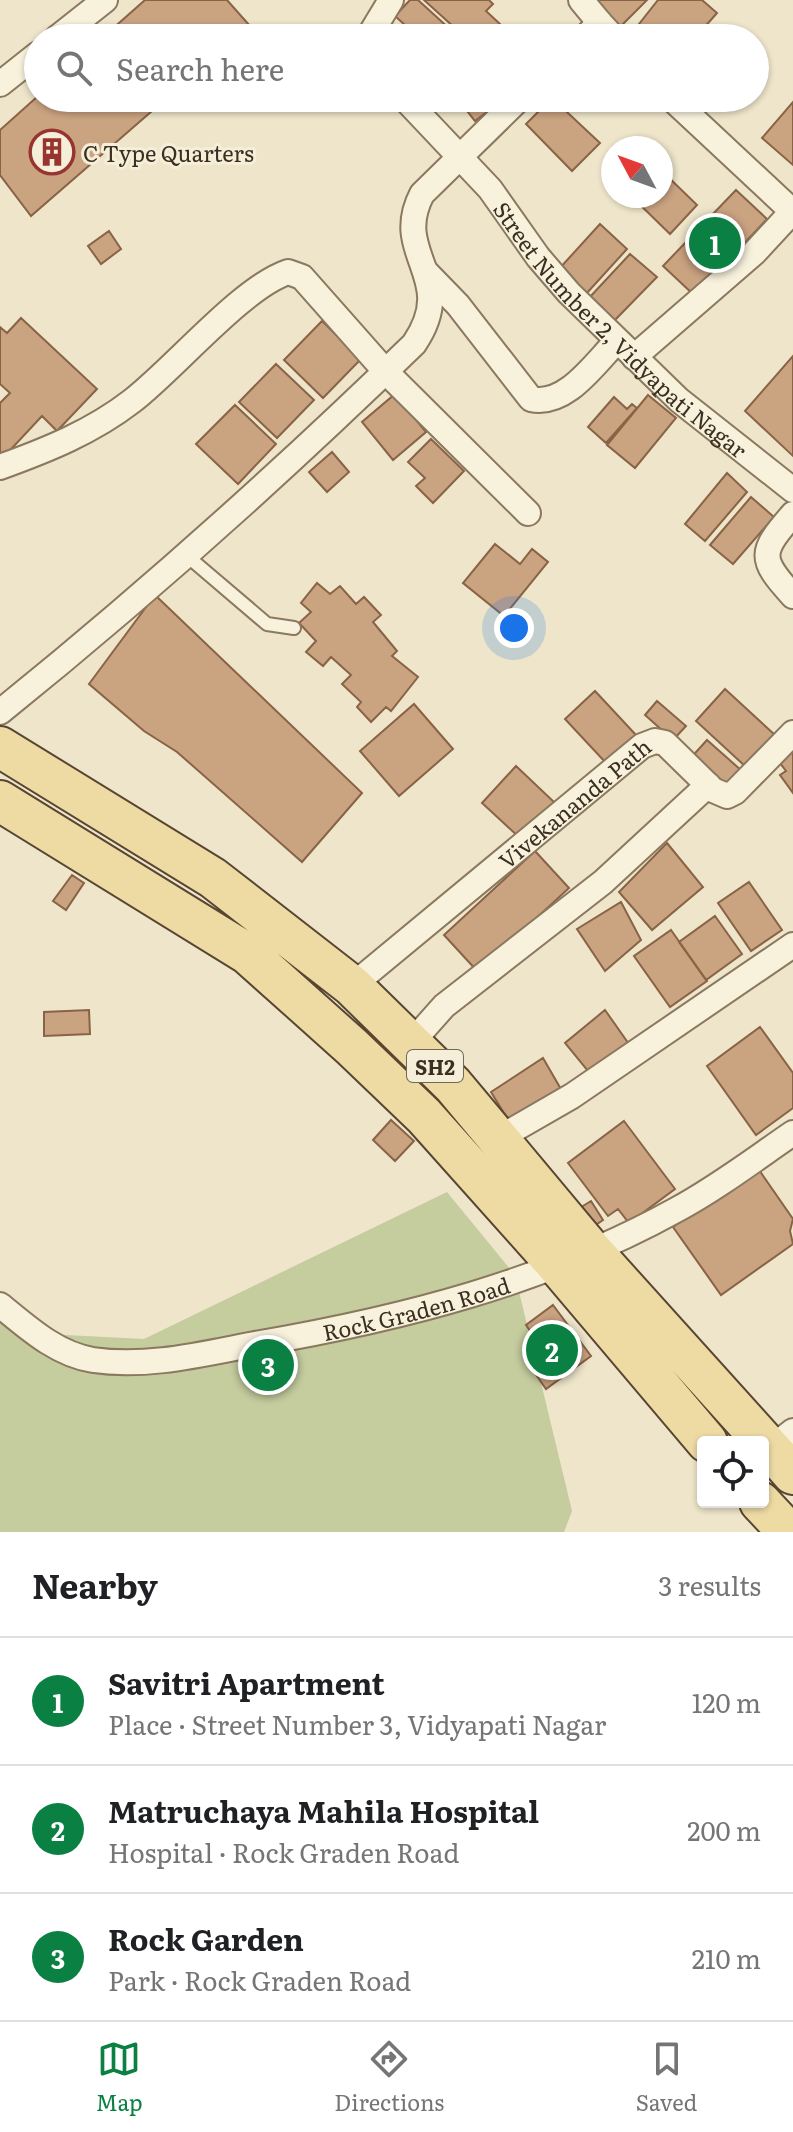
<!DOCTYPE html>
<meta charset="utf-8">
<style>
body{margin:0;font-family:Literata,serif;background:#f6f6f6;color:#202124}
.controls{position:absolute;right:24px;bottom:24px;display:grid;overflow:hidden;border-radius:8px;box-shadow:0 2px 6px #0004}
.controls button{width:72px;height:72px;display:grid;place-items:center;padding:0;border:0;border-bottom:2px solid #e0e0e0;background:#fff;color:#202124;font:40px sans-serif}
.compass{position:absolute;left:601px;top:136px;width:72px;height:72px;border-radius:50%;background:#fff;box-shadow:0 2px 6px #0004;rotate:311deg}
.you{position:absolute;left:514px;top:628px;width:28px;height:28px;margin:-20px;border:6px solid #fff;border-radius:50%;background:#1a73e8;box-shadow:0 0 0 12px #1a73e833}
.badge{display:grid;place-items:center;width:52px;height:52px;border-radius:50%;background:#0b8043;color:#fff;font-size:26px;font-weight:700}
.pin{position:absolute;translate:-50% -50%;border:4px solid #fff;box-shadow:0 2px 8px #0006}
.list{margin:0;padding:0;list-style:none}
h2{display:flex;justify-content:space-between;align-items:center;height:104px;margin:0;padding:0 32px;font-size:34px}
h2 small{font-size:26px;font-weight:400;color:#757577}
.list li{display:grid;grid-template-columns:52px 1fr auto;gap:24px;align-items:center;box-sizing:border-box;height:128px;padding:0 32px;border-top:2px solid #e0e0e0}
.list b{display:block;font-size:30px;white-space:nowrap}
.list p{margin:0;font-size:26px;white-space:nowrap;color:#757577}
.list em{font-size:26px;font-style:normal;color:#757577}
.icon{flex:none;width:44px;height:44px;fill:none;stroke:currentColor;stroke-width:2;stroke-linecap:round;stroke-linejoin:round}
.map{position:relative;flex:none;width:793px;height:1532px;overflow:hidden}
.search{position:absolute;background:#fff;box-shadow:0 2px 6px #0004;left:24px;right:24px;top:24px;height:88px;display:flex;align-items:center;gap:20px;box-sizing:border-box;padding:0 28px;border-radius:44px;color:#757577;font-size:30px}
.sheet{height:488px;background:#fff}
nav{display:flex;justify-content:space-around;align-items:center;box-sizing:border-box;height:112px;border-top:2px solid #e0e0e0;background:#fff;font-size:22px;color:#757577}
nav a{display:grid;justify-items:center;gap:4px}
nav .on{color:#0b8043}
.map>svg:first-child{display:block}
.green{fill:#c5cc9e}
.building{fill:#caa381;stroke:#896345;stroke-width:2}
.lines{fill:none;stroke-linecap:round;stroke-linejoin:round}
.service-casing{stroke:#8a785f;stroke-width:16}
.minor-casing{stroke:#8a785f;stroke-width:28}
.primary-casing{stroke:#594632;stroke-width:44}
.service{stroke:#f8f2dd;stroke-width:12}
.minor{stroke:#f8f2dd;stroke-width:24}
.primary{stroke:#eedba4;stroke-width:40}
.labels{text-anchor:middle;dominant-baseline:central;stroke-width:6;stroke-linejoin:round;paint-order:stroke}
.shield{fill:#f5eed9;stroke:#736858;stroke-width:2}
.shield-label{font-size:20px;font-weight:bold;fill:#3b2f21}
.poi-label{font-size:22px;fill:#3b2f21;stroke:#f5eed9;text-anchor:start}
.street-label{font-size:22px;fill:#3b2f21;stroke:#f5eed9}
</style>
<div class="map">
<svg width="793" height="1532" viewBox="0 0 793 1532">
<rect width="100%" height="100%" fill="#eee5ca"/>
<path class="green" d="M447,1192L515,1275L572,1511L564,1532H0V1317L45,1334L144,1339Z"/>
<path class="building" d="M145,0H227L250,26L236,38H102Z
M410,0H418L451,30L444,38H419L395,16Z
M424,0H489L493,4L486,11L515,38H466Z
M597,0H647L618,29L593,4Z
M658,0H702L717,13L695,38H628Z
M38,96V98H167L31,216L0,175V130Z
M457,98H497L500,102L475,121Z
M552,98L600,143L572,171L526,124Z
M793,102V165L762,138Z
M661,170L697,205L670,234L631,196H661Z
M736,190L767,219L695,296L663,266Z
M600,224L627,249L586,294L559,269Z
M109,231L121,249L101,264L88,246Z
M630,254L657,277L612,323L588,299Z
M21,318L97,389L57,431L42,416L0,461V403L10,393L0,384V327L7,333Z
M322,321L361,359L323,398L284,360Z
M793,356V456L745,411Z
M276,364L314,400L277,438L239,402Z
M395,394L426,432L393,460L362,422Z
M648,395L676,418L635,468L607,445Z
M614,397L627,409L632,404L637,408L606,443L588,427Z
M235,405L276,444L238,484L196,444Z
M431,439L464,471L433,503L416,486L425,478L408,462Z
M332,452L349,472L327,492L309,472Z
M727,473L747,492L705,541L685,524Z
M751,497L774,517L733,564L710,545Z
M495,544L520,564L532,549L548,562L504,616L463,583Z
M317,583L330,594L340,586L356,604L364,597L381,615L373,622L397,651L392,656L418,677L391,711L386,707L371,722L357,707L361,702L342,684L351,675L331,657L323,666L306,652L316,641L299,623L311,612L301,603Z
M155,595L362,793L302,862L177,752L144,731L89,684Z
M725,689L775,735L746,767L696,721Z
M595,691L636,735L606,763L565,719Z
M657,701L686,726L673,740L645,715Z
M414,704L453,749L399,796L360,751Z
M707,740L742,771L723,792L688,761Z
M793,751V793L780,775L786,771L780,763Z
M516,766L555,803L521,839L482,803Z
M667,843L703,887L652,930L619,892Z
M535,851L569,888L478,972L444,935Z
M72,875L84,883L66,910L53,901Z
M749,882L782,930L751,951L718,903Z
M621,902L641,940L605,971L577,929Z
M715,916L742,954L706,980L679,942Z
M671,930L707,981L670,1007L634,956Z
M89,1010L90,1034L44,1036V1012Z
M605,1010L631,1047L592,1076L565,1043Z
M760,1027L793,1073V1108L756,1135L707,1066Z
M543,1058L562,1091L510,1123L491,1092Z
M391,1120L414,1141L395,1161L373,1140Z
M624,1121L675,1189L629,1223L618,1209L608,1216L568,1163Z
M757,1167L793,1219L790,1231L793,1244L721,1295L673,1227Z
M591,1201L603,1220L590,1229L578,1209Z
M553,1305L591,1356L546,1389L525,1359L541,1347L526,1325Z"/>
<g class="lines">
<g class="service-casing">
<path id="service" d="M186,555L267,624L294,628"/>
</g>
<g class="minor-casing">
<g id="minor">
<path d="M581,0L600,23"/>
<path d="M57,38L105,0"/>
<path d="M368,38L391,0"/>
<path d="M584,38L600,23L614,38"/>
<path d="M0,84L38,54"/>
<path id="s1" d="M404,98L490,189L538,257L569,293L679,400L793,490"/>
<path d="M671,98L793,212"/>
<path d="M425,271L458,305L531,399C566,407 595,363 617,341"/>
<path d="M634,357L754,253L792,212"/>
<path d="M0,467C47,450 92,432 132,401C175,368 241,288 288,272L302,277L386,372L528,513"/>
<path d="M793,514C760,552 758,558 793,596"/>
<path d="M0,712C144,596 281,473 414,344C460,277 390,255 422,194L520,98"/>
<path id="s2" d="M352,986L642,746L655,741L665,743L713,790L727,796L735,792L793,733"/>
<path d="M412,1042L444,1006L603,882L708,785"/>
<path d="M499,1138L572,1096L793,945"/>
<path id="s3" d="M0,1305C27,1327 56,1354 93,1360C147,1368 202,1354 255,1344C401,1319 546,1282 676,1210C717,1188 755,1159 793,1133"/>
<path d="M770,1449L793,1431"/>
</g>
</g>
<g class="primary-casing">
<path id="primary" d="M0,747L213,878L352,986L453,1085L591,1250L793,1474
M0,801L248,954L352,1047L424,1116L558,1266L707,1442
M760,1502L788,1532"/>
</g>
<use href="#service" class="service"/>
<use href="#minor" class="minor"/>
<use href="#primary" class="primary"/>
</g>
<defs>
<g id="building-ring" transform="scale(2.3)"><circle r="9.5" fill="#f5eed9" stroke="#983430" stroke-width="1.5"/><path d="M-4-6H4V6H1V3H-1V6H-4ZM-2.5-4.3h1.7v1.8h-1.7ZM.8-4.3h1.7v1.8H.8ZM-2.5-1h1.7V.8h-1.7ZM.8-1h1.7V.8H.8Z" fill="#983430"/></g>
</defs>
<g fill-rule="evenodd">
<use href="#building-ring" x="52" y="152"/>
</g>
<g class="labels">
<rect class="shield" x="407" y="1050" width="56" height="32" rx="6"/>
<g class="shield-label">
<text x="435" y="1066">SH2</text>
</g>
<g class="poi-label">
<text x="83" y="152">C Type Quarters</text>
</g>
<g class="street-label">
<text stroke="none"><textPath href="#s1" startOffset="318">Street Number 2, Vidyapati Nagar</textPath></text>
<text stroke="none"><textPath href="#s2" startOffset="288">Vivekananda Path</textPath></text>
<text stroke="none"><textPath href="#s3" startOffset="438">Rock Graden Road</textPath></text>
</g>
</g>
</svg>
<div class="controls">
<button><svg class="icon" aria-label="locate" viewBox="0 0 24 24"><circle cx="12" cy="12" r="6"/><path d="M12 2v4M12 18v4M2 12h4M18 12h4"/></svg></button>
</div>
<svg class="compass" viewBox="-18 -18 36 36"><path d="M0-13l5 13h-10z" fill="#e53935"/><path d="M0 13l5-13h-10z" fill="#757577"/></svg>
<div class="you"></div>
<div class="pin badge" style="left:715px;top:243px">1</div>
<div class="pin badge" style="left:552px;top:1350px">2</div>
<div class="pin badge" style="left:268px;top:1365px">3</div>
<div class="search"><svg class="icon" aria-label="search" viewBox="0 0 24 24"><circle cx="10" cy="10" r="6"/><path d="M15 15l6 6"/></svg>Search here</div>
</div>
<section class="sheet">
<h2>Nearby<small>3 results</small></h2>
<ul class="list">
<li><span class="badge">1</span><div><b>Savitri Apartment</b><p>Place · Street Number 3, Vidyapati Nagar</p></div><em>120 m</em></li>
<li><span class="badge">2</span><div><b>Matruchaya Mahila Hospital</b><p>Hospital · Rock Graden Road</p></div><em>200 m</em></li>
<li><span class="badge">3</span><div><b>Rock Garden</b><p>Park · Rock Graden Road</p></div><em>210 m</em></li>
</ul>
</section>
<nav>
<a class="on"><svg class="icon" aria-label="map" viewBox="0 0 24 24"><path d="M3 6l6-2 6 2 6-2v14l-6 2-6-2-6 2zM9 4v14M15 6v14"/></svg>Map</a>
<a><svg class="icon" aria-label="directions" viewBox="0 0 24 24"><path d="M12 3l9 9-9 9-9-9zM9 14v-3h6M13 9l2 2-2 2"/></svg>Directions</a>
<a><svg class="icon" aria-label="saved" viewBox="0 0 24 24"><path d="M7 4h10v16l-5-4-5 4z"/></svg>Saved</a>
</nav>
